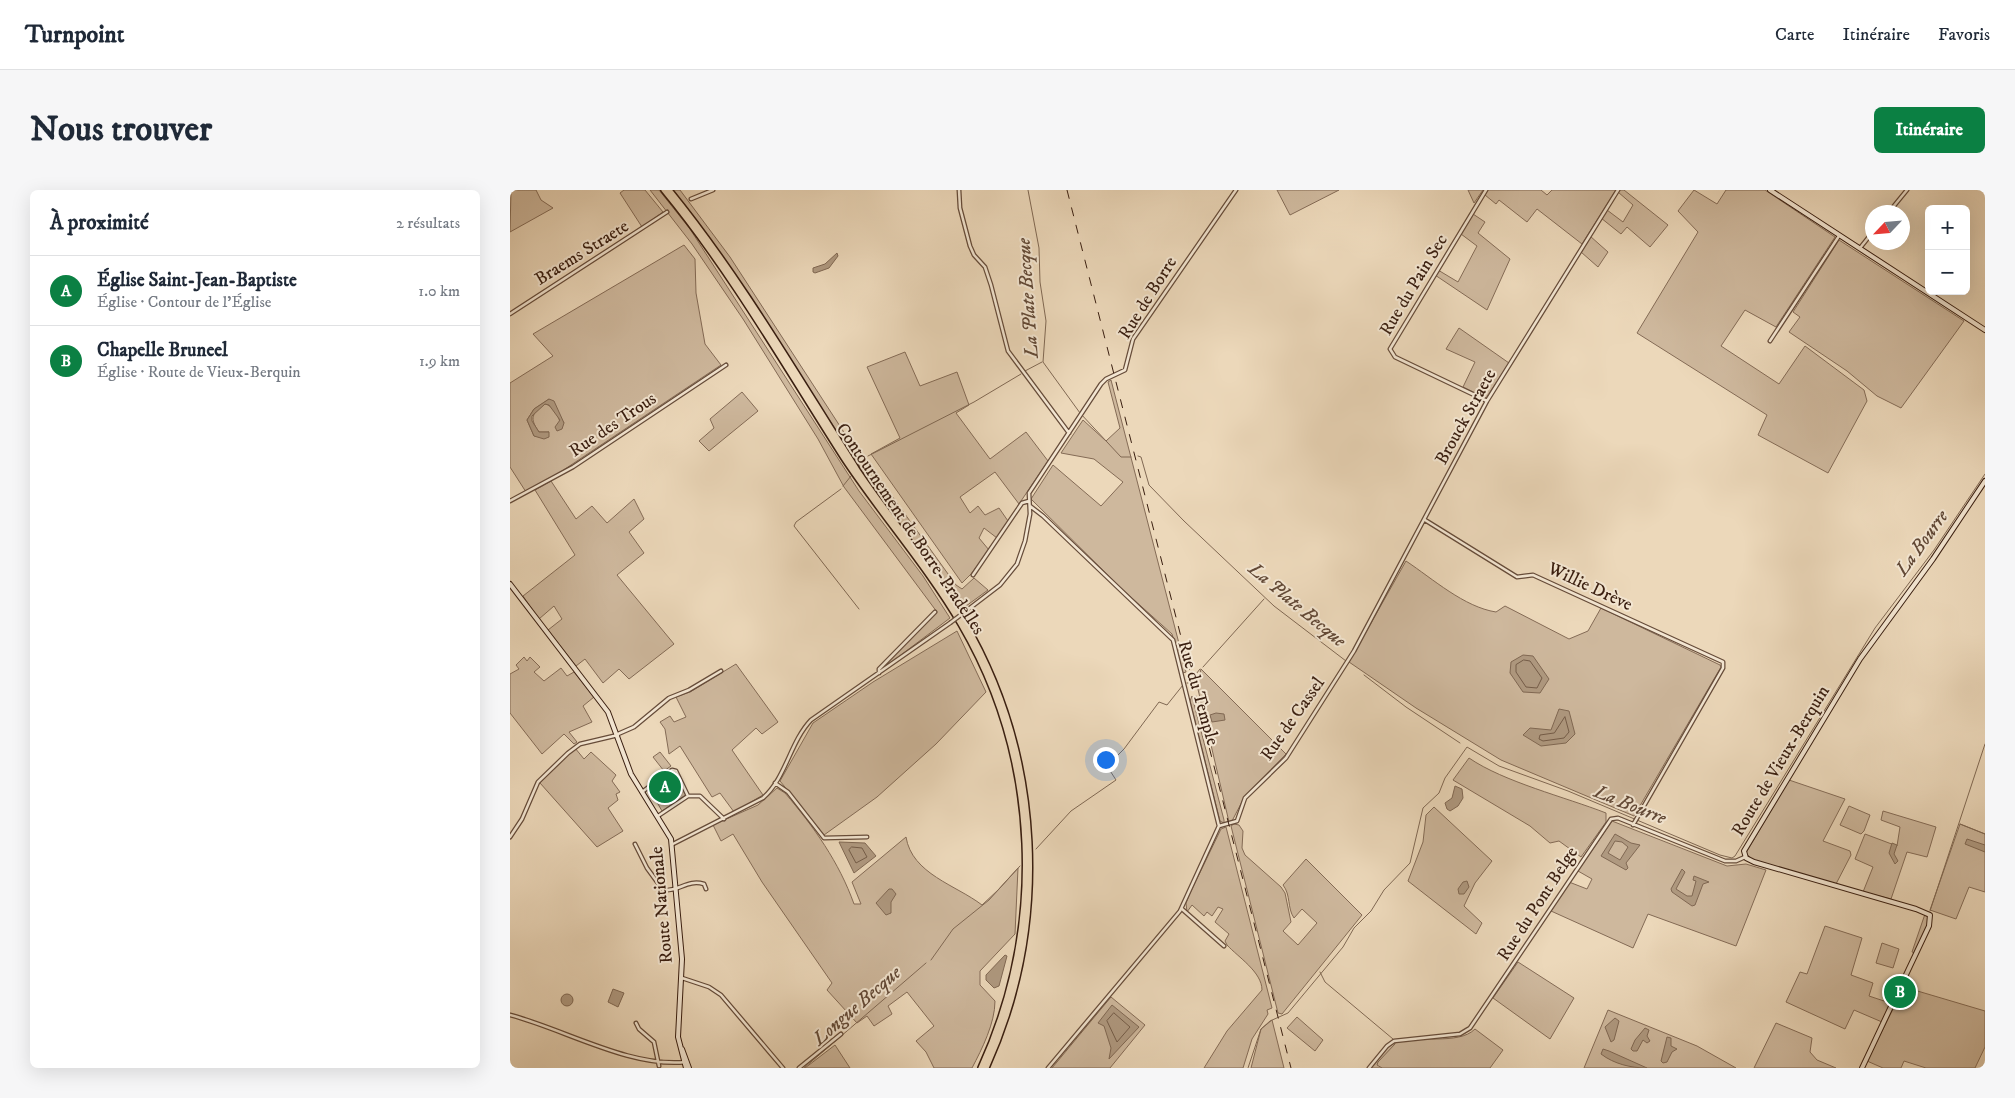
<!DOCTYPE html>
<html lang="fr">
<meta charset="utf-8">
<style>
body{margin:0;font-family:"IM FELL DW Pica",serif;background:#f6f6f7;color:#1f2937}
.controls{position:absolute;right:15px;top:15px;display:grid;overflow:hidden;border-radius:8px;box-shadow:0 5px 20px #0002}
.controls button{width:45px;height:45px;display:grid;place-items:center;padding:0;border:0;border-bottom:1px solid #e0e1e3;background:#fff;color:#1f2937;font:25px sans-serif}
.compass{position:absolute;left:1355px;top:15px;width:45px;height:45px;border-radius:50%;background:#fff;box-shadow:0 5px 20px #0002;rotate:244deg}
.you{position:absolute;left:595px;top:569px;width:18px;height:18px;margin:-12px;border:4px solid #fff;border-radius:50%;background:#1a73e8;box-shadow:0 0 0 8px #1a73e833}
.badge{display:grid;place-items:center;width:32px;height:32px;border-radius:50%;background:#0b8043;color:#fff;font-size:16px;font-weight:700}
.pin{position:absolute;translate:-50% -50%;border:2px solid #fff;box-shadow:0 1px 5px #0006}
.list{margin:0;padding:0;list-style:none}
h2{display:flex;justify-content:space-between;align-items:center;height:65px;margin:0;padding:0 20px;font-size:21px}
h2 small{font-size:16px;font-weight:400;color:#747a83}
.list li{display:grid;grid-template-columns:32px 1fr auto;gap:15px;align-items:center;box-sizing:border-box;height:70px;padding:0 20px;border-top:1px solid #e0e1e3}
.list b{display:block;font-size:19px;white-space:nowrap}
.list p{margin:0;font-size:16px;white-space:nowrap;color:#747a83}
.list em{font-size:16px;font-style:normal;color:#747a83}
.map{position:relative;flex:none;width:1475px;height:878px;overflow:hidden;border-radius:8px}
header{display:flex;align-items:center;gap:30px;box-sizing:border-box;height:70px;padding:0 25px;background:#fff;border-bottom:1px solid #e0e1e3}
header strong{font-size:24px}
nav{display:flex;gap:28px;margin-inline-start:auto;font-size:18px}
.intro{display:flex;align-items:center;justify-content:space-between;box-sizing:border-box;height:120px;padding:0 30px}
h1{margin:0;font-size:35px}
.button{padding:12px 22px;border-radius:8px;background:#0b8043;color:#fff;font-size:18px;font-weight:700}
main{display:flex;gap:30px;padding:0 30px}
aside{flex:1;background:#fff;border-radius:8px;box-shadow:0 5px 20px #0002}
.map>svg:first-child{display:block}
.green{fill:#ceb89d;stroke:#846b56;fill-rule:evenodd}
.water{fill:#af9980;stroke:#806853;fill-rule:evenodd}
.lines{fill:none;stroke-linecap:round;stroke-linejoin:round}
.shore{stroke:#745c48;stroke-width:1}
.stream{stroke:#806853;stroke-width:1}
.street-casing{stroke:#664c3a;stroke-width:5}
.secondary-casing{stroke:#391e10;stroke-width:6}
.highway-casing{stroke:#391e10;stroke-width:8}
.street{stroke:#f3e6d2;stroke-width:2.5}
.secondary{stroke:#f3e6d2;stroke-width:4}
.highway{stroke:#ecd8ba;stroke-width:5}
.rail{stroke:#391e10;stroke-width:1;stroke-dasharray:9 9;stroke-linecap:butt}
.street-bridge-casing{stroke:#664c3a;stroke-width:5;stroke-linecap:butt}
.street-bridge{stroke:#f3e6d2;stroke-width:2.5}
.labels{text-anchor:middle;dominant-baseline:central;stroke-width:4;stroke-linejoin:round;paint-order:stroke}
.street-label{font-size:18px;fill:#391e10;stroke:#f3e6d2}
.water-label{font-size:19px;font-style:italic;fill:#624937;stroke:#f3e6d2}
</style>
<header>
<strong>Turnpoint</strong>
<nav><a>Carte</a><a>Itinéraire</a><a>Favoris</a></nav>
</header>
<div class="intro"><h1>Nous trouver</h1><a class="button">Itinéraire</a></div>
<main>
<aside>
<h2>À proximité<small>2 résultats</small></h2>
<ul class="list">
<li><span class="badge">A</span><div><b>Église Saint-Jean-Baptiste</b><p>Église · Contour de l'Église</p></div><em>1.0 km</em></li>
<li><span class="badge">B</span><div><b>Chapelle Bruneel</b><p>Église · Route de Vieux-Berquin</p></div><em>1.9 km</em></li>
</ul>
</aside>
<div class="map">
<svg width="1475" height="878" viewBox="0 0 1475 878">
<rect width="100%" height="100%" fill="#ecd8ba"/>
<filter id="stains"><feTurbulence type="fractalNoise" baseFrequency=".004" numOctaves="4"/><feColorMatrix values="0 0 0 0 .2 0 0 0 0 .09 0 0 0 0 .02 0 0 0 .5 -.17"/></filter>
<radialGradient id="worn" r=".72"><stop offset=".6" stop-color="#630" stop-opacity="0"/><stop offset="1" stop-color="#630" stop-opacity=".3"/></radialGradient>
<path class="green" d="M1,0H26L31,10L43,18L0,42Z
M114,0H135L153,22L132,37L110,3Z
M140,0H149L180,39L349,301L413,386L440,428L375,477L373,476L427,422L334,297L308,249L233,129L182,54Z
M163,0H170L220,67L339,250L356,270L446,395L452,399L464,388L478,400L452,419L356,286L209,61Z
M767,0H829L780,25Z
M958,0H973L964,13Z
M978,0H1031L1037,5L1042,0H1106L1072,54L1027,19L1017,32L989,10L986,14L975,5Z
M1109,0H1114L1158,35L1140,57L1117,37L1111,44L1091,28L1097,20L1113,32L1123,15L1108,2Z
M1184,0L1207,14L1216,0H1255L1325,47L1266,137L1235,120L1211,156L1269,194L1295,156L1354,200L1357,211L1318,283L1248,245L1257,225L1127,143L1188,42L1168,21Z
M963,24L975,32L968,43L1000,69L977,120L925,85L928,80L948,92L967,56L951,44Z
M1080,46L1098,62L1088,77L1071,62Z
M1329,50L1454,131L1391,218L1367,206L1337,181L1279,142L1290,127L1283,122Z
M174,55L185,69L186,103L195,154L211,175L52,281L16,302L0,277V193L43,166L23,144ZM39,209L54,233H50C49,226 42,215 35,214C22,223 19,228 29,242H39L24,246L17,230L24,219Z
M949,138L999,173L976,208L953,197L965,172L936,159Z
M395,162L410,196L447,182L459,215L446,223L480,269L516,242L538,271L509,314L485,282L450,307L460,323L468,316L475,325L489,318L498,331L487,348L474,338L469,348L479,360L461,384L452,393L361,264L390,248L357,177Z
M601,190L673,469L676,482L673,483L662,444L613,400L521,309L543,275L591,316L613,292L584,269L551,263L573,230L596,251L610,238L598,192Z
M232,202L248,221L199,261L189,251L204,238L200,229Z
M41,291L66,329L82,316L97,333L124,309L134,329L119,342L134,363L107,385L164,454L119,489L109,479L93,493L75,469L66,476L38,440L52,429L44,416L29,429L13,406L65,365L25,300Z
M896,371C923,389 954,417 986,422L995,416L1059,449L1078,441L1091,418L1210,475L1211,477L1124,626L991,570L906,518L839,472Z
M447,441L476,502L426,554L367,607L314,645L270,591L303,533L363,492Z
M14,467L17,471L20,467L30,477L24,482L34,491L51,478L57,486L64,482L84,507L73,516L82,532L59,542L67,552L64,554L54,544L32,564L0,523V484L9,479L6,475Z
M226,474L268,532L252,544L246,538L222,560L253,605L224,622L210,603L202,607L170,556L159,564L155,539L150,532L160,526L164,532L176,527L166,507L180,502Z
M691,479L776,564L735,606L722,631L719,632L687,495Z
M682,506L714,630V633L710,631L680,511Z
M65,558L74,569L81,562L106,585L102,591L110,602L106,604L108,610L98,618L113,641L87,657L30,593Z
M150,562L161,576L154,581L143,567Z
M959,568C994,592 1055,607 1096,623V632L1071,667L1049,651L1040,653L1020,636L943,590Z
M163,581L177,604L152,621L140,600Z
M1279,590L1335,609L1313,651L1340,661L1341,665L1326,694L1243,670L1236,663Z
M267,598L275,603C304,637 329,672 344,714H351L342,692L396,647C402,684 446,695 472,715L488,700L508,678L505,744L470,781V795L485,811C485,833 472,859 462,878H424L416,862L406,851L424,836L397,802L378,816L382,824L364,836L357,826L347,833L317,800L322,793L252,692L223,644L211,651L203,635L248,615Z
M1339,616L1360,625L1354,641L1351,644L1330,635Z
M924,617L982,671L965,693L954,716L972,733L966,744L898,691L913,652L916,625Z
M1373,621L1426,637L1417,667L1397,662L1381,709L1353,702L1363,677L1345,669L1355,644L1387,656L1390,637L1371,630Z
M1102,631L1217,676L1236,674L1256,680L1226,756L1138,724L1123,758L1041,721L1059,692L1077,699L1082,689L1068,681Z
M724,634L729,635L733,641L732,658L735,665L771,697L775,703L781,732L773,741L788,755L807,733L792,719L784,728C777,718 781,705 773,695L796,669L852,725L772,824L768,823L721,636Z
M1450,634L1475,644V702L1459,697L1446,729L1420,720Z
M716,637L762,818L757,820L758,824L742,849L733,878H694L717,841L752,800C752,782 728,767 717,755L715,751L719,744L705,732L713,719L708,717L702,726L697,722L694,726L682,715L677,722L676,713L680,703L711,639Z
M1415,724L1419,729L1418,734L1405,763L1402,762Z
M1315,736L1352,748L1341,785L1363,793L1359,806L1380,813L1372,832L1344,820L1335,839L1276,812L1290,782L1297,784Z
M1372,753L1389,759L1383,778L1366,773Z
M1008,772L1064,808L1040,849L983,808Z
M1394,797L1475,821V857L1465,878H1416L1394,871L1391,878H1373L1357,871Z
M601,807L635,835L600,878H542Z
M1098,820L1187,856L1226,878H1074Z
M787,827L813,850L805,861L777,838Z
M762,830L774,878H741L751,839Z
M1266,833L1302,848L1300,862L1307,870L1326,878H1244Z
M965,839L993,860L980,878H861C868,870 875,857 885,853C907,844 948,856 965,839Z
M325,855L340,878H295Z"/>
<path class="water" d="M327,63L328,66L319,78L305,83L303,82V78L315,74Z
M39,209L44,211L54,233L52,239L47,241L45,237L50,230L39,215L35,214L22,226V231L29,242H39V247L34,249L24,246L17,230L24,219Z
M1013,465L1023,466L1039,489L1030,503L1013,502L1000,483L1001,472Z
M1049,519L1059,521L1065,544L1056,553L1031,556L1013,545L1020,538L1041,540Z
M706,523L714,524L715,530L702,532L700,525Z
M945,596L952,599L953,608L948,616L940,621L937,619L935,613L942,608Z
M1105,644L1121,653L1130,655L1116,673L1118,678L1116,680L1091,666ZM1105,651L1112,652L1118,657L1110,670L1098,663Z
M1457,649L1475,655V662L1455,654Z
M329,652L355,653L366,666L344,683Z
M1382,653L1387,655L1384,664L1388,671L1385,674L1379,663Z
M1172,679L1175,682L1166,699L1177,706H1182L1186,691L1183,690L1184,686L1199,692L1193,694L1185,715L1182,716L1162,702L1161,699Z
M957,691L959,697L954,704H949L948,699L953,692Z
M379,699H382L386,704L381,712V723L376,725L366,713Z
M495,765L497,766L489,796L484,798L476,790V785Z
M103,799L114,803L108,817L98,812Z
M51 810a6 6 0 1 1 12 0a6 6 0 1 1-12 0Z
M602,815L629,837L599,869L601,858L594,836L588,833Z
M1105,828L1109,831L1104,850L1101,852L1095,837Z
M1135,838L1139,840L1137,846L1140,851L1137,853L1133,850L1127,861H1123L1121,859L1125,850Z
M1157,847L1161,848V856L1167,859L1162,862L1157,872L1153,873L1151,871Z
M1093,859L1099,861L1137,878C1121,878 1104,874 1091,864Z"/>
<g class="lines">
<path class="shore" d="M1014,470L1020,471L1032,488L1027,498L1016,497L1006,482V475Z
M1055,527L1059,542L1054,548L1033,551L1029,549L1030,545L1044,543Z
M342,657L352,658L357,667L346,673L339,660Z
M604,823L620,837L607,852L597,831Z"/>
<path class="stream" d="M518,0L529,58L530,92L536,131L533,172L570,223L611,267H621
M515,181L532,172
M358,266L464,212L511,184
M628,266L631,267L639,295L674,331L764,416L836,471
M349,273L356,268
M333,296L341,286
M331,299L286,332L284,336L349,419
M693,477L754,409
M854,485L896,517L950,553
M686,491V484L690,479
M677,493H679
M1450,634L1475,644
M526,659L561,621L606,590L597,576L614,559L649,512L657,515L673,495
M1420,721L1475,554
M421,770L443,739L479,710L510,676
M810,782L815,792L883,849
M294,878L416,773
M738,878L751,839L760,831L778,823L833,757L844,738L861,721L874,700L900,673L913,618L929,603L935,588L957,557L989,576L1058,601L1210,665L1222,668L1225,666L1365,438L1424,360L1475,284
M872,878L867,875L868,872L885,854"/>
<g class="street-casing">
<path id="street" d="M449,0L450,18L460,56L464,65L475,77L481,95L498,161L559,243
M976,0L880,159L885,167L977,211
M181,9L203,0
M1379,22L1397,0
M1350,58L1362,43
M0,124L157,22
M1260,151L1329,46
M0,311L63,277L216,175
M520,316L533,326L663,450L709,636
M915,330L1007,387L1023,385L1213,472V478L1123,635
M463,385L512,313L519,311
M456,421L490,395L507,374L515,351L520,324L519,303L591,194L596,189L615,180L623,149L726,0
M369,483V479L425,422
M108,544L124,537L159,508L179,500L211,481
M265,593L278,602L314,648L357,647
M132,602L162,580L166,581L178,606L148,626
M178,606H190L214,629
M709,636L727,631L735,608L776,568L844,461L977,211L1108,0
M0,647L12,629L28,592L58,563L70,554L108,545
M125,654L137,678L153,700C169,702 177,689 194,694L196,699
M163,654L253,608C276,588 280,552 301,530L440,433
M672,719L714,756
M172,788L199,797L211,805L273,878
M0,825C54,839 120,878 176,872
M126,833L129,839L144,852L149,876
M289,878L331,844
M538,878L670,721L709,636
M859,878L877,856L884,851L950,844L960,838L1101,629L1108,628L1215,671H1226L1235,667"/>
</g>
<g class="secondary-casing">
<path id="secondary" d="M1260,0L1475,140
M0,394L98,522L121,584L161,649L172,769L168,847L176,878
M172,859L179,878
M1352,878L1419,736L1420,725L1406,719L1244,672L1236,668L1234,661L1350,469L1423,369L1475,291"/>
</g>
<g class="highway-casing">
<path id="highway" d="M154,0C221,81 277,179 334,268C371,324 417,376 451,434C530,569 536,736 471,878
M159,0C230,87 287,186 347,280C381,331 422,377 453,430C533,566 541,735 476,878"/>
</g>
<use href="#street" class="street"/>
<use href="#secondary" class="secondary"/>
<use href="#highway" class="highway"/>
<path class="rail" d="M557,0L781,878"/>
<g class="street-bridge-casing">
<path id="street-bridge" d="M440,433L456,421"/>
</g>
<use href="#street-bridge" class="street-bridge"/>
</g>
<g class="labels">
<g class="street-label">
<text transform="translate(72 63) rotate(-32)">Braems Straete</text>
<text transform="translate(904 95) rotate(-59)">Rue du Pain Sec</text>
<text transform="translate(638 108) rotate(-58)">Rue de Borre</text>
<text transform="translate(956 227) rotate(-61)">Brouck Straete</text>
<text transform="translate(103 235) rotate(-34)">Rue des Trous</text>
<text transform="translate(400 339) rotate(56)">Contournement de Borre-Pradelles</text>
<text transform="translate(1080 397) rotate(25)">Willie Drève</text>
<text transform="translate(688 503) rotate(74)">Rue du Temple</text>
<text transform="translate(783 529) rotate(-55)">Rue de Cassel</text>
<text transform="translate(1271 571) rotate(-59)">Route de Vieux-Berquin</text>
<text transform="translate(1028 714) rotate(-57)">Rue du Pont Belge</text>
<text transform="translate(152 715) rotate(-95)">Route Nationale</text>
</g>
<g class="water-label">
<text transform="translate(518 108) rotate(-94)">La Plate Becque</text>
<text transform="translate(1412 353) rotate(-54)">La Bourre</text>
<text transform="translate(787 415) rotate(40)">La Plate Becque</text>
<text transform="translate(1120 615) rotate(22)">La Bourre</text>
<text transform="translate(347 816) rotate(-41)">Longue Becque</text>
</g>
</g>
<rect width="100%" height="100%" filter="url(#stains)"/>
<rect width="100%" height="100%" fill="url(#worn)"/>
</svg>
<div class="controls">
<button>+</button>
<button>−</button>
</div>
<svg class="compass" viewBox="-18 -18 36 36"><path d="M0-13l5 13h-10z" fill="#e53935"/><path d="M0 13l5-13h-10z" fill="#747a83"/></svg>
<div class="you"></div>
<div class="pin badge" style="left:155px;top:597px">A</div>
<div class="pin badge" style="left:1390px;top:802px">B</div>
</div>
</main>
